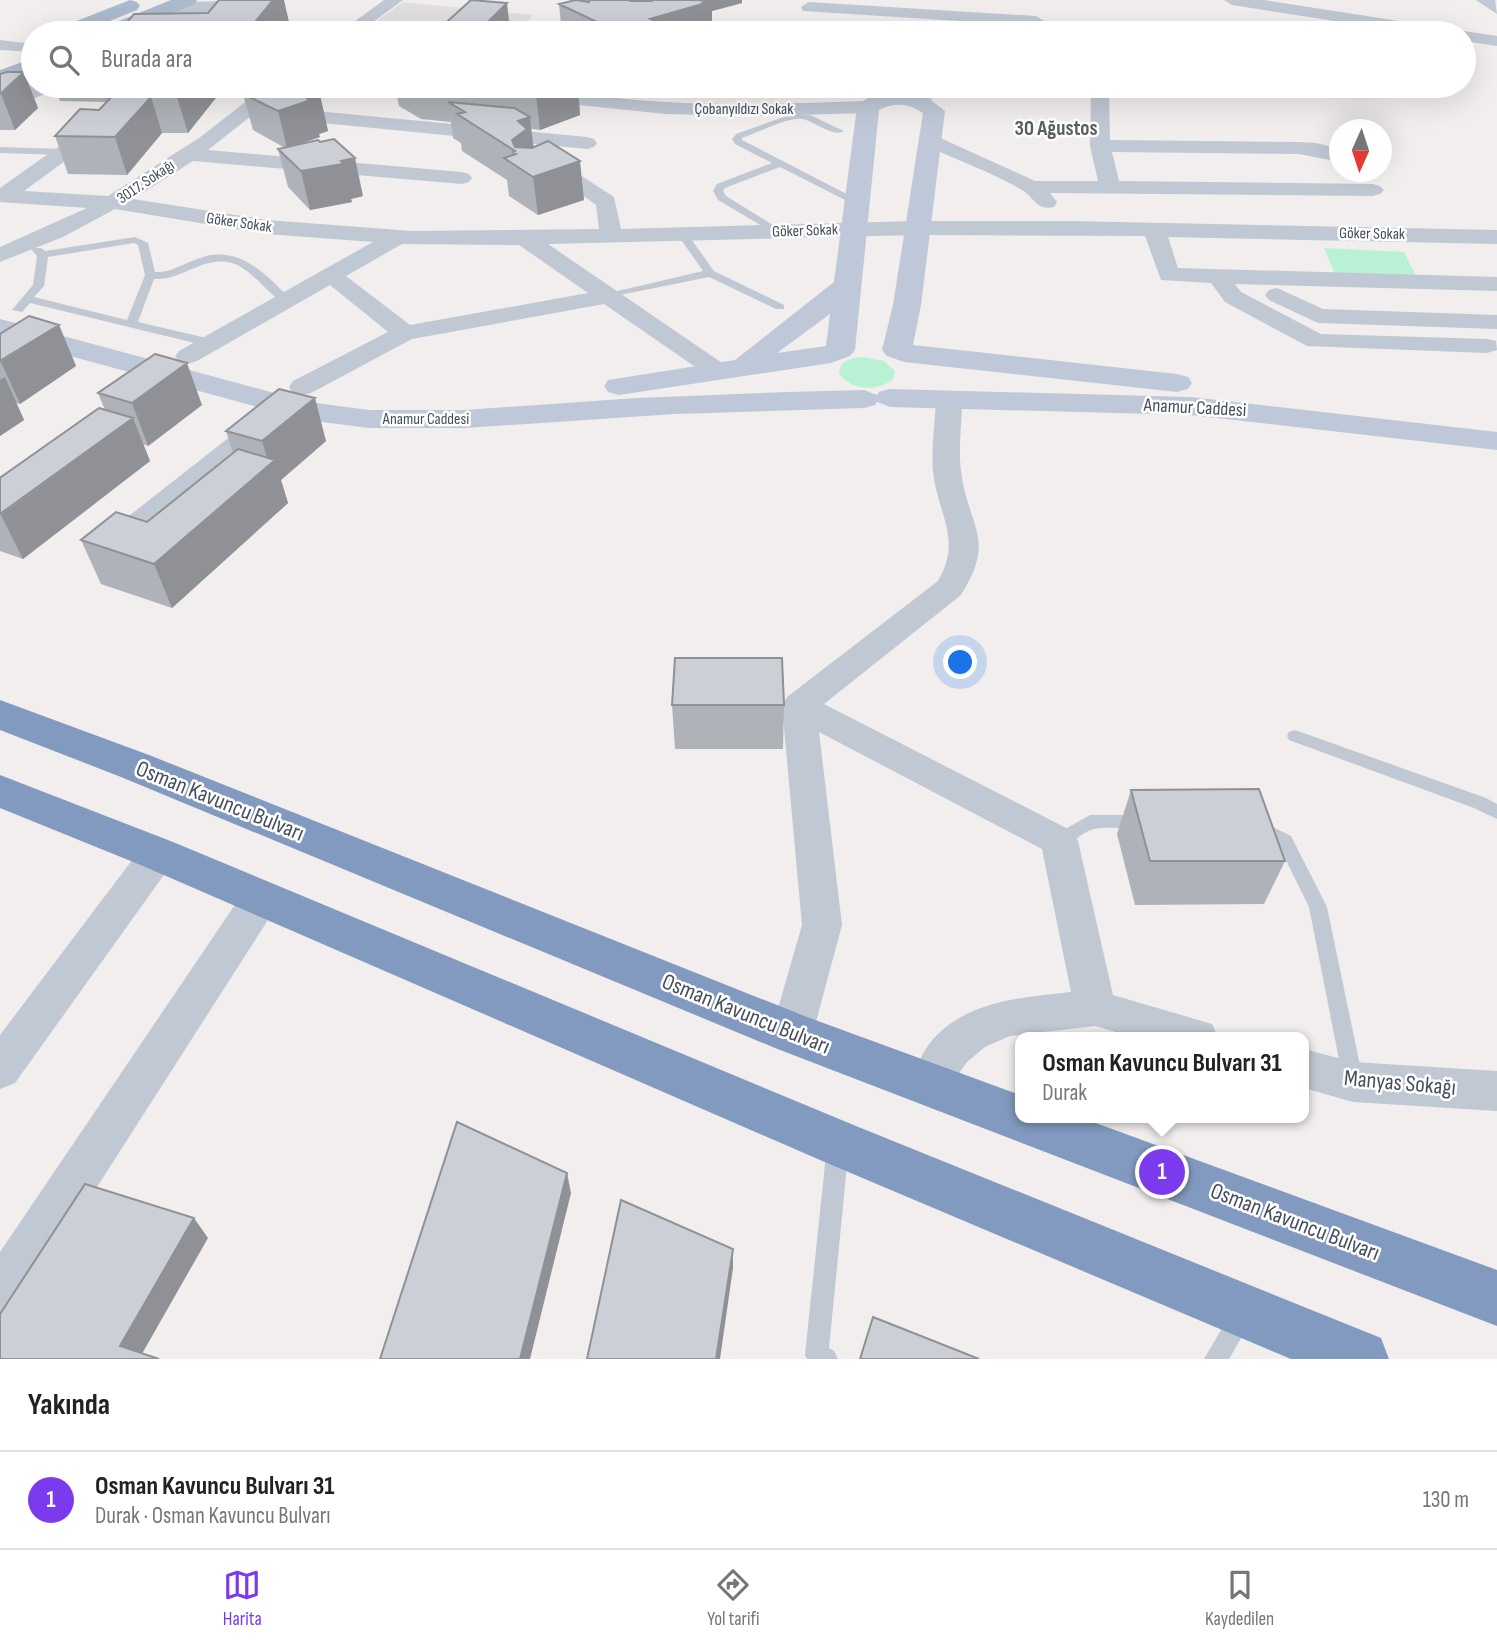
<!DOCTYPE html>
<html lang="tr">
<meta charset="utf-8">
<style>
body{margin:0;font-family:"Sofia Sans Condensed",sans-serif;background:#f2f2f2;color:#222}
.compass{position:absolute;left:1329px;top:119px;width:63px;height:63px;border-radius:50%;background:#fff;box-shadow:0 7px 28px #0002;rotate:183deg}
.you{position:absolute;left:961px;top:663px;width:24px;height:24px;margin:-18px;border:5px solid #fff;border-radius:50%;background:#1a73e8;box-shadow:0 0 0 10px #1a73e833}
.badge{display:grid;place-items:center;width:46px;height:46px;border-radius:50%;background:#7c3aed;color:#fff;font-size:23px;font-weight:700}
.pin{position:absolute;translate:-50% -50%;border:4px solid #fff;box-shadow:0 2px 7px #0006}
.popup{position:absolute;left:1015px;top:1032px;width:294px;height:91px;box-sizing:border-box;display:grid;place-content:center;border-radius:14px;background:#fff;filter:drop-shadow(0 2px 5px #0005);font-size:23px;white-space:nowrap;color:#767676}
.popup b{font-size:26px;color:#222}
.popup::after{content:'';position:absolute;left:50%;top:100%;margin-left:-14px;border:14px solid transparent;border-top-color:#fff}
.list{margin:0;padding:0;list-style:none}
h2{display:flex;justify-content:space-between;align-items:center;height:91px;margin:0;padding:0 28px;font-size:30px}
h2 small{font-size:23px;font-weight:400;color:#767676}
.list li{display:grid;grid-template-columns:46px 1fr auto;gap:21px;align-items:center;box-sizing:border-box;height:98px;padding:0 28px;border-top:2px solid #e0e0e0}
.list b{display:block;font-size:26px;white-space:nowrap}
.list p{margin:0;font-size:23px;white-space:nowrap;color:#767676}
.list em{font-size:23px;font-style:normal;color:#767676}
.icon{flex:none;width:38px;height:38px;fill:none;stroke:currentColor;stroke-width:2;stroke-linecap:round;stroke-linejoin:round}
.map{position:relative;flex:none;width:1497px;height:1359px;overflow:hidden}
.search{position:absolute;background:#fff;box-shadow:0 7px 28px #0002;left:21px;right:21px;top:21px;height:77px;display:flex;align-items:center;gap:18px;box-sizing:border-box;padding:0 24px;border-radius:38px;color:#767676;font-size:26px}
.sheet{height:189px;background:#fff}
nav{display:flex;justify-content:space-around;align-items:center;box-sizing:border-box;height:98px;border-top:2px solid #e0e0e0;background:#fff;font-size:19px;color:#767676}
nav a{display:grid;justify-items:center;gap:4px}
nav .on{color:#7c3aed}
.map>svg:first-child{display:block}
.education{fill:#e2dfdf}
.green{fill:#b9f1d4}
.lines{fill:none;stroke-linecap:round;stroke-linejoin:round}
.lane{fill:#c0c8d4;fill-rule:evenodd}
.street{fill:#c0c8d4;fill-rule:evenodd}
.secondary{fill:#bfc8d8;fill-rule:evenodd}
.primary{fill:#acbace;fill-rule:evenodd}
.highway{fill:#829ac0;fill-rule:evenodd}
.wall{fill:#afb2b8}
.shaded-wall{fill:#8f9196}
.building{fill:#cccfd6;stroke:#8f9196;stroke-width:2}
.labels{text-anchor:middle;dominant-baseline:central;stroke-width:5;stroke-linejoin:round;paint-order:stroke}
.far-street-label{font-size:16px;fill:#454f5c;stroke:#fff}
.street-label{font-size:19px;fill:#454f5c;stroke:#fff}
.far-district-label{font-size:21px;font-weight:bold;fill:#5a5d63;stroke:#fff}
.near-street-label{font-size:23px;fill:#454f5c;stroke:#fff}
</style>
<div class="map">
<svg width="1497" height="1359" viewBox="0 0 1497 1359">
<rect width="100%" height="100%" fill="#f1eeed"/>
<path class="education" d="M403,2L533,15L516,33H361Z"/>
<path class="green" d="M1324,248L1404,252L1417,278L1335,274Z
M863,357L884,361L895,371L893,379C878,392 850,391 839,373C840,360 852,358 863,357Z"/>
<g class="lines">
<path class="lane" d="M690,15H696L726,31L719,33L690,19Z
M562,23L590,33L562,28L534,33L547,26Z
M792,114L810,115L844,131C832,138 815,121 802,119C788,117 757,133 742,138V140L862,202L853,204L780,167L725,188L723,191L726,196L781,230V234L777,235L718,200L713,191L717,184L772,163L735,144L732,139L736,134Z
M0,147L63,149L68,152L63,155L0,153Z
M682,231L686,232L714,271L784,305V309H776L709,277L605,298V294L703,271L677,234Z
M135,237L148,243L155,272C170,273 183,264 197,259C237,243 266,273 292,301L282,303C248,275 239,248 192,269C180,274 168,280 154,279L138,322L215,340L217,343L211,347L30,303L22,312L12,310L33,285L37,256L32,250L33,248H41L45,251ZM134,243L138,245L145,275L127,320L34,297L44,286L48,257Z
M1295,730L1486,798L1497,804V819L1474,808L1289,740L1287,736L1289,732Z
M1090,815H1141L1147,817L1150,822L1147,827L1141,829C1127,829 1108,826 1094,829C1079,832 1069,851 1053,846L1050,841L1053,836Z
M1257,819L1291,836L1327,907L1363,1080L1360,1087L1353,1089L1346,1087L1343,1080L1309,907L1279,846L1251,831L1248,826L1251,821Z
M838,1135L846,1138L849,1145L829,1348L834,1351L838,1359H807L805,1355L827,1145L830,1138Z
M1242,1304L1250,1308L1254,1316L1229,1359H1204L1234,1308Z"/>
<path class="street" d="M223,0H257L255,3C235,8 179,22 164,7C173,0 208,3 223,0Z
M384,0H403L358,33H339Z
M1224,0H1264L1444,28L1453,33H1413L1232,5Z
M1476,0H1495L1497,14Z
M809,2L1036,16L1044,21L1036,26L803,11L801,7Z
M1464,31L1497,36V46L1464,41V33H1457Z
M0,40L33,44V52L0,50Z
M33,85L56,86L54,90L0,113V100Z
M160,86H182L106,131L24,191L108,196L199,138L266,86H287L264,106L587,137L594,139L597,143L594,147L587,149L251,116L208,150L462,172L469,174L472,178L469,182L462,184L193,161L133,199L267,220L412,231L599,229L596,205L543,166L546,162H560L614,197L621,229L916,221H1070L1497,230V244L1168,237L1178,268L1497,277V291L1235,284L1241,292L1321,334L1487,339L1496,341L1497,350L1487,353L1307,346L1225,302L1211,283L1161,280L1145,236L916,235L548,244L728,367L732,372L728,377L719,380L710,377L604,304L412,339L311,393L302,395L293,393L289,387L293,381L388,332L330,285L197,361L188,364L179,361L175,356L179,351L373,242L267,234L115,209L63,237L0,262V247L87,208L0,202V188L92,123ZM402,244L519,245L588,293L410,325L346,276Z
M444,86C518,82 592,98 666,102C733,106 801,103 868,101L878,107L868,113L753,116L666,114L453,92Z
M928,86H950L924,104H910L908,100Z
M1080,86H1101L1109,93L1110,140L1299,142L1316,143L1340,149V162L1299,154L1112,152L1119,181L1373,184L1380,186L1384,190L1380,194L1373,196L1050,193L1057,202L1054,207C1036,211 1035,198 1022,190C991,172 955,159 922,144L919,140L922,136H936L1035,181H1098L1090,146L1091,95Z
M1277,288L1323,309L1497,315V329L1318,323L1269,300L1265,295L1269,290Z
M949,392L958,394L962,400C962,423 958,448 961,471C968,527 997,538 961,595L824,704L1072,831L1078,841L1113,995L1212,1024L1218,1037H1133L1095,1026L1010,1036L985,1047L967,1062L955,1079L945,1100L930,1106L915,1100L908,1086C916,1068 923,1048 938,1034C973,1000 1026,997 1071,992L1042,849L819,732L842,925L813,1033L807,1046L792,1052L777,1046L771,1033L802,925L782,706L787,697L938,581C963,539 937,513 933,471C931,448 935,423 936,400L940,394Z
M268,412L277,414L281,420L277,426L119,555L108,558L97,555L93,548L97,541L259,414Z
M158,839L171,843L177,854L171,865L15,1083L0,1089V1035L145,843Z
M261,882L275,887L280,898L275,909L17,1312L0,1319V1252L247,887Z
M1304,1049L1353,1062L1497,1071V1111L1353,1102L1304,1088Z"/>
<path class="secondary" d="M901,91L927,97L945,111L921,305L913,345L1177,374L1188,377L1192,383L1188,389L1177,392L904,362L887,356L882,350L893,305L923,113C909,103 894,102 879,110L855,350L850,356L831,363L619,395L608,392L604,386L608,380L735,360L834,282L857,107C867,94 886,92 901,91ZM830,314L826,346L777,353Z
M0,319L308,402L369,410H465L637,398L788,392L864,390L877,395L879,392L890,389L1190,397L1497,432V450L1190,415L890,407L877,402L875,405L864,408L675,414L465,428H369L306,420L0,337Z"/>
<path class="primary" d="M130,0L137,2L140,6L137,10L80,33H53L56,29Z
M171,0H197L195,4L123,33H96L99,29Z
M33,58V71L0,83V70Z"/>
<path class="highway" d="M0,700L149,755L807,1017L1020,1095V1118H1082L1497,1270V1326L775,1048L121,777L0,730Z
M0,775L173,842L856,1126L1381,1338L1389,1359H1291L820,1160L143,866L0,808Z"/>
</g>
<path class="wall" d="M576,0H742V3L712,11V33H562L559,4Z
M509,21L497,33H439L438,30Z
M24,72L38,108L15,130H0V74Z
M55,86H241L234,95L219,94L188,133H162L127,175L68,174L55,136L99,110L107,102L60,101Z
M306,86H380L382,97L320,96L328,131L319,134L320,137L298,144L363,196L351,199L352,202L310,210L288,187L278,149L285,148L253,130L243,94L307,89Z
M395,86H578L580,115L540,130L531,129L534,147L584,200L538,215L509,196L507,180L462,151L461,143L453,138L451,122L421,119L399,106Z
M59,325L76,366L20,404L16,403L24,420L0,436V334Z
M98,393L202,405L148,446L143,444L150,461L23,559L0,551V477H1L105,410Z
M226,431L326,441L281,480L288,503L172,608L101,584L81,540L147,522L233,453Z
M672,705H784L783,749H675Z
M1131,790L1285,861L1264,904L1135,905L1117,834Z"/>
<path class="shaded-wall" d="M273,0H284L289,22L281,33H246Z
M701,0H743H742V3L712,11V33H651L650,19Z
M507,3L509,21L497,33H477Z
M24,72L38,108L15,130L1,94Z
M187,86H217L219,94L188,133L177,97Z
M231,86H241L234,95Z
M559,86H578L580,115L540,130L536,94Z
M320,95L328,131L319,134L320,137L287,148L278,111Z
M151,97L162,133L127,175L115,137Z
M530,117L534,154L515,151L512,140L518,121Z
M355,158L363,196L351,199L352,202L310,210L301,171Z
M580,161L584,200L538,215L533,177Z
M59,325L76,366L20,404L1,362Z
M187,363L202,405L148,446L132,403Z
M5,377L24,420L0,436V380Z
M315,398L326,441L281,480L288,503L172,608L154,564L269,465L262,441Z
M133,418L150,461L23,559L1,515Z
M567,1173L571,1193L530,1359H520Z
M194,1218L208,1238L139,1359L120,1346Z
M733,1249V1268L720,1359H716Z"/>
<path class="building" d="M219,0H273L246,33H118L134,14L208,13Z
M471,0L507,3L477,33L438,30Z
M576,0L589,2V0H630V1H652V0H709L703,2L706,3L650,19L679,32L675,33H620L559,4Z
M7,72H24L0,94V74Z
M122,86H187L177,97H151L115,137L55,136L80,109L99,110Z
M268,86L308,89L320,95L308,99L311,100L278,111L243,94Z
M449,86H559L536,94Z
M448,102L514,108L530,117L518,121L527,129L512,140L515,147L532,148L548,141L580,161L533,177L504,158L516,154L513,152L515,151L457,114L465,112Z
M334,139L355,158L341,161L343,164L301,171L278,149L318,140L320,142Z
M29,316L59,325L0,361V334Z
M155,354L187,363L132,403L98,393Z
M279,389L315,398L262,441L226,431Z
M99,408L133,418L0,514V477H1Z
M238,449L275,460L154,564L81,540L116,512L147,522Z
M675,658H782L784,705H672Z
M1259,789L1285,861H1150L1131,790Z
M457,1122L567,1173L520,1359H380Z
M85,1184L194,1218L120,1346L159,1359H0V1314Z
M621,1200L733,1249L716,1359H587Z
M873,1317L979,1359H860Z"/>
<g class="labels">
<g class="far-street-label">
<text x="744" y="109">Çobanyıldızı Sokak</text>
<text transform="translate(146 182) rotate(-34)">3017. Sokağı</text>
<text transform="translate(239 223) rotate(8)">Göker Sokak</text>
<text transform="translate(805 231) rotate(-2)">Göker Sokak</text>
<text transform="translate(1372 234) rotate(1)">Göker Sokak</text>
<text x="426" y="419">Anamur Caddesi</text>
</g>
<g class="street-label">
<text transform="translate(1195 408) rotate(3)">Anamur Caddesi</text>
</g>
<g class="far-district-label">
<text x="1056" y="128">30 Ağustos</text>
</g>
<g class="near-street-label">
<text transform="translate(220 801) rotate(22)">Osman Kavuncu Bulvarı</text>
<text transform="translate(746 1014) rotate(22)">Osman Kavuncu Bulvarı</text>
<text transform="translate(1400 1083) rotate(5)">Manyas Sokağı</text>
<text transform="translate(1295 1222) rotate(21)">Osman Kavuncu Bulvarı</text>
</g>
</g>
</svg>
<svg class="compass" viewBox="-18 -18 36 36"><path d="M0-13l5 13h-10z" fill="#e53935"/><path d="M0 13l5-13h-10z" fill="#767676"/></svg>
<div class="you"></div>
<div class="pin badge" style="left:1162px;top:1172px">1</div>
<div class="popup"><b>Osman Kavuncu Bulvarı 31</b>Durak</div>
<div class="search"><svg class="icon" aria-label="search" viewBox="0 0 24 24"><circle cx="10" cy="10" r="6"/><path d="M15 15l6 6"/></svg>Burada ara</div>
</div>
<section class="sheet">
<h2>Yakında<small></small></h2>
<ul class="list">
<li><span class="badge">1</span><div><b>Osman Kavuncu Bulvarı 31</b><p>Durak · Osman Kavuncu Bulvarı</p></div><em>130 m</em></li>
</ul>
</section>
<nav>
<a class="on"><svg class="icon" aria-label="map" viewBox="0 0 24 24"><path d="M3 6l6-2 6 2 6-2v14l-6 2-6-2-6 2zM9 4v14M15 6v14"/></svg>Harita</a>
<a><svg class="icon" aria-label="directions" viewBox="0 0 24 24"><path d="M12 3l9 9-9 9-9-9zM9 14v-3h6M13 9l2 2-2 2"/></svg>Yol tarifi</a>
<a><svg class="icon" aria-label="saved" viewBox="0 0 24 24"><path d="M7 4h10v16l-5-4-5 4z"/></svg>Kaydedilen</a>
</nav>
